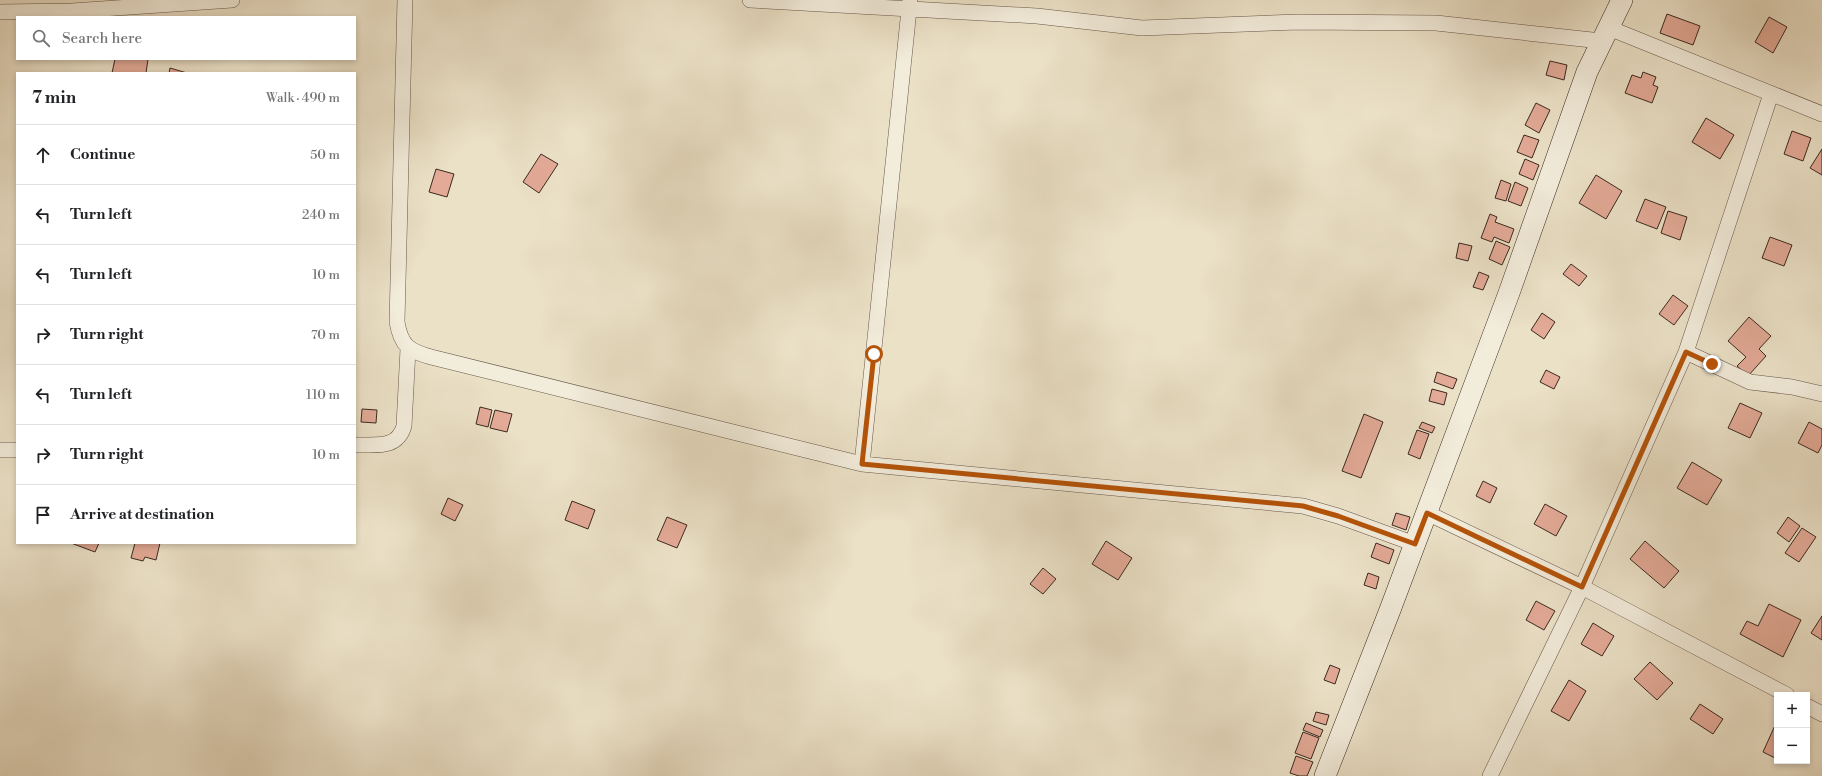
<!DOCTYPE html>
<meta charset="utf-8">
<style>
body{margin:0;font-family:"Libre Bodoni",serif;background:#f2f2f2;color:#202124}
.controls{position:absolute;right:12px;bottom:12px;display:grid;overflow:hidden;border-radius:0px;box-shadow:0 2px 6px #0003}
.controls button{width:36px;height:36px;display:grid;place-items:center;padding:0;border:0;border-bottom:1px solid #e0e0e0;background:#fff;color:#202124;font:20px sans-serif}
.stop{position:absolute;width:12px;height:12px;margin:-9px;border:3px solid #b45309;border-radius:50%;background:#fff}
.stop.end{background:#b45309;border-color:#fff;box-shadow:0 1px 4px #0008}
.list{margin:0;padding:0;list-style:none}
h2{display:flex;justify-content:space-between;align-items:center;height:52px;margin:0;padding:0 16px;font-size:17px}
h2 small{font-size:13px;font-weight:400;color:#757577}
.list li{display:grid;grid-template-columns:26px 1fr auto;gap:12px;align-items:center;box-sizing:border-box;height:60px;padding:0 16px;border-top:1px solid #e0e0e0}
.list b{display:block;font-size:15px;white-space:nowrap}
.list em{font-size:13px;font-style:normal;color:#757577}
.icon{flex:none;width:22px;height:22px;fill:none;stroke:currentColor;stroke-width:2;stroke-linecap:round;stroke-linejoin:round}
.map{position:relative;flex:none;width:1822px;height:776px;overflow:hidden}
.search{position:absolute;background:#fff;box-shadow:0 2px 6px #0003;left:16px;top:16px;width:340px;height:44px;display:flex;align-items:center;gap:10px;box-sizing:border-box;padding:0 14px;border-radius:0px;color:#757577;font-size:15px}
.panel{position:absolute;background:#fff;box-shadow:0 2px 6px #0003;left:16px;top:72px;width:340px;height:472px;border-radius:0px}
.map>svg:first-child{display:block}
.building{fill:#e3aa97;stroke:#3c291f}
.lines{fill:none;stroke-linecap:round;stroke-linejoin:round}
.minor-casing{stroke:#685749;stroke-width:16}
.secondary-casing{stroke:#3c291f;stroke-width:22}
.minor{stroke:#f2ecdb;stroke-width:15}
.secondary{stroke:#f2ecdb;stroke-width:21}
.route{stroke:#b45309;stroke-width:5}
</style>
<div class="map">
<svg width="1822" height="776" viewBox="0 0 1822 776">
<rect width="100%" height="100%" fill="#ebe1c7"/>
<filter id="stains"><feTurbulence type="fractalNoise" baseFrequency=".005" numOctaves="4"/><feColorMatrix values="0 0 0 0 .2 0 0 0 0 .09 0 0 0 0 .02 0 0 0 .5 -.17"/></filter>
<radialGradient id="worn" r=".72"><stop offset=".6" stop-color="#630" stop-opacity="0"/><stop offset="1" stop-color="#630" stop-opacity=".3"/></radialGradient>
<path class="building" d="M1667,14L1700,26L1693,45L1660,33Z
M1769,17L1787,27L1773,53L1755,42Z
M115,59H148L146,73H112Z
M1550,61L1567,65L1564,80L1546,75Z
M170,68L187,73H169Z
M1643,72L1656,77L1653,85L1658,87L1652,103L1625,93L1632,75L1641,78Z
M1536,103L1550,110L1539,133L1525,125Z
M1706,118L1734,135L1720,159L1692,142Z
M1792,131L1811,138L1803,161L1784,154Z
M1524,135L1539,140L1532,158L1517,152Z
M1822,149V175L1810,168Z
M541,154L558,164L539,193L523,182Z
M1525,159L1539,165L1533,180L1519,174Z
M436,169L454,174L447,197L429,192Z
M1596,175L1622,191L1606,219L1579,203Z
M1501,180L1511,184L1506,201L1495,198Z
M1515,182L1528,188L1521,206L1508,201Z
M1645,199L1666,207L1657,229L1636,221Z
M1668,211L1687,217L1680,240L1661,233Z
M1490,214L1497,217L1495,222L1514,229L1509,243L1494,237L1492,242L1481,238Z
M1770,237L1792,245L1784,266L1762,258Z
M1496,241L1510,247L1502,265L1489,259Z
M1459,243L1472,246L1468,261L1456,258Z
M1571,264L1587,276L1579,286L1563,274Z
M1479,272L1489,276L1483,290L1473,287Z
M1673,295L1688,306L1674,325L1659,314Z
M1542,313L1555,322L1544,339L1531,330Z
M1749,317L1771,336L1759,349L1766,356L1748,376L1737,366L1746,357L1728,341Z
M1546,370L1560,377L1554,389L1540,382Z
M1437,372L1457,379L1453,389L1434,382Z
M1432,389L1447,393L1444,405L1429,401Z
M1740,403L1762,413L1750,438L1728,428Z
M480,407L492,410L488,427L476,424Z
M362,409L377,410L376,423L361,422Z
M495,410L512,414L507,432L490,428Z
M1364,414L1383,422L1361,478L1342,471Z
M1422,422L1435,427L1432,433L1419,428Z
M1809,422L1822,429V445L1818,453L1798,443Z
M1417,430L1429,434L1420,459L1408,454Z
M1692,462L1722,480L1707,505L1677,488Z
M1483,481L1497,488L1490,503L1476,496Z
M448,498L463,505L455,521L441,514Z
M572,501L595,510L588,529L565,520Z
M1545,504L1567,516L1556,536L1534,524Z
M1396,513L1410,517L1406,530L1392,525Z
M667,517L687,525L677,548L657,540Z
M1788,517L1800,526L1789,542L1777,533Z
M1802,528L1816,537L1799,562L1785,553Z
M1106,541L1132,558L1118,580L1092,564Z
M1645,541L1679,571L1664,588L1630,559Z
M71,543H99L95,552Z
M135,543H160L156,560L145,557L143,561L131,558Z
M1376,543L1394,550L1389,564L1371,557Z
M1043,568L1056,579L1043,594L1030,584Z
M1368,573L1379,577L1376,589L1364,585Z
M1536,601L1555,611L1544,630L1526,620Z
M1769,604L1801,620L1783,657L1740,634L1747,621L1758,626Z
M1822,616V640L1811,633Z
M1593,623L1614,636L1602,656L1581,644Z
M1650,662L1673,683L1657,700L1634,679Z
M1330,665L1340,669L1335,684L1324,680Z
M1569,680L1586,691L1569,721L1551,711Z
M1700,704L1723,719L1713,734L1690,719Z
M1316,712L1329,715L1326,725L1313,721Z
M1777,721V759L1763,752Z
M1306,723L1323,730L1320,737L1303,730Z
M1303,732L1319,738L1311,759L1295,753Z
M1296,756L1313,762L1307,776H1299L1290,773Z"/>
<g class="lines">
<g class="minor-casing">
<path id="minor" d="M405,0L397,322C401,346 409,351 431,357L862,464L1303,506L1338,516L1415,544
M750,0L1037,16L1142,28L1298,22L1436,23L1601,41
M0,12L72,11L232,0
M1609,28L1822,114
M1686,352L1750,382L1792,387L1822,394
M355,445C375,444 397,450 404,426L408,349
M0,450H17
M862,464L910,0
M1427,513L1582,587L1787,695
M1807,706L1822,714
M1490,776L1582,587L1686,352L1771,94"/>
</g>
<g class="secondary-casing">
<path id="secondary" d="M1325,776L1390,610L1509,293L1587,72L1622,0"/>
</g>
<use href="#minor" class="minor"/>
<use href="#secondary" class="secondary"/>
</g>
<g class="lines">
<path class="route" d="M874,354L862,464L1303,506L1338,516L1415,544L1427,513L1582,587L1686,352L1712,364"/>
</g>
<rect width="100%" height="100%" filter="url(#stains)"/>
<rect width="100%" height="100%" fill="url(#worn)"/>
</svg>
<div class="controls">
<button>+</button>
<button>−</button>
</div>
<div class="stop" style="left:874px;top:354px"></div>
<div class="stop end" style="left:1712px;top:364px"></div>
<div class="search"><svg class="icon" aria-label="search" viewBox="0 0 24 24"><circle cx="10" cy="10" r="6"/><path d="M15 15l6 6"/></svg>Search here</div>
<section class="panel">
<h2>7 min<small>Walk · 490 m</small></h2>
<ul class="list">
<li><svg class="icon" aria-label="ahead" viewBox="0 0 24 24"><path d="M12 20V5M6 11l6-6 6 6"/></svg><div><b>Continue</b></div><em>50 m</em></li>
<li><svg class="icon" aria-label="left" viewBox="0 0 24 24"><path d="M17 20v-9H6M10 6l-5 5 5 5"/></svg><div><b>Turn left</b></div><em>240 m</em></li>
<li><svg class="icon" aria-label="left" viewBox="0 0 24 24"><path d="M17 20v-9H6M10 6l-5 5 5 5"/></svg><div><b>Turn left</b></div><em>10 m</em></li>
<li><svg class="icon" aria-label="right" viewBox="0 0 24 24"><path d="M7 20v-9h11M14 6l5 5-5 5"/></svg><div><b>Turn right</b></div><em>70 m</em></li>
<li><svg class="icon" aria-label="left" viewBox="0 0 24 24"><path d="M17 20v-9H6M10 6l-5 5 5 5"/></svg><div><b>Turn left</b></div><em>110 m</em></li>
<li><svg class="icon" aria-label="right" viewBox="0 0 24 24"><path d="M7 20v-9h11M14 6l5 5-5 5"/></svg><div><b>Turn right</b></div><em>10 m</em></li>
<li><svg class="icon" aria-label="arrive" viewBox="0 0 24 24"><path d="M6 21V4h12l-3 4 3 4H6"/></svg><div><b>Arrive at destination</b></div></li>
</ul>
</section>
</div>
